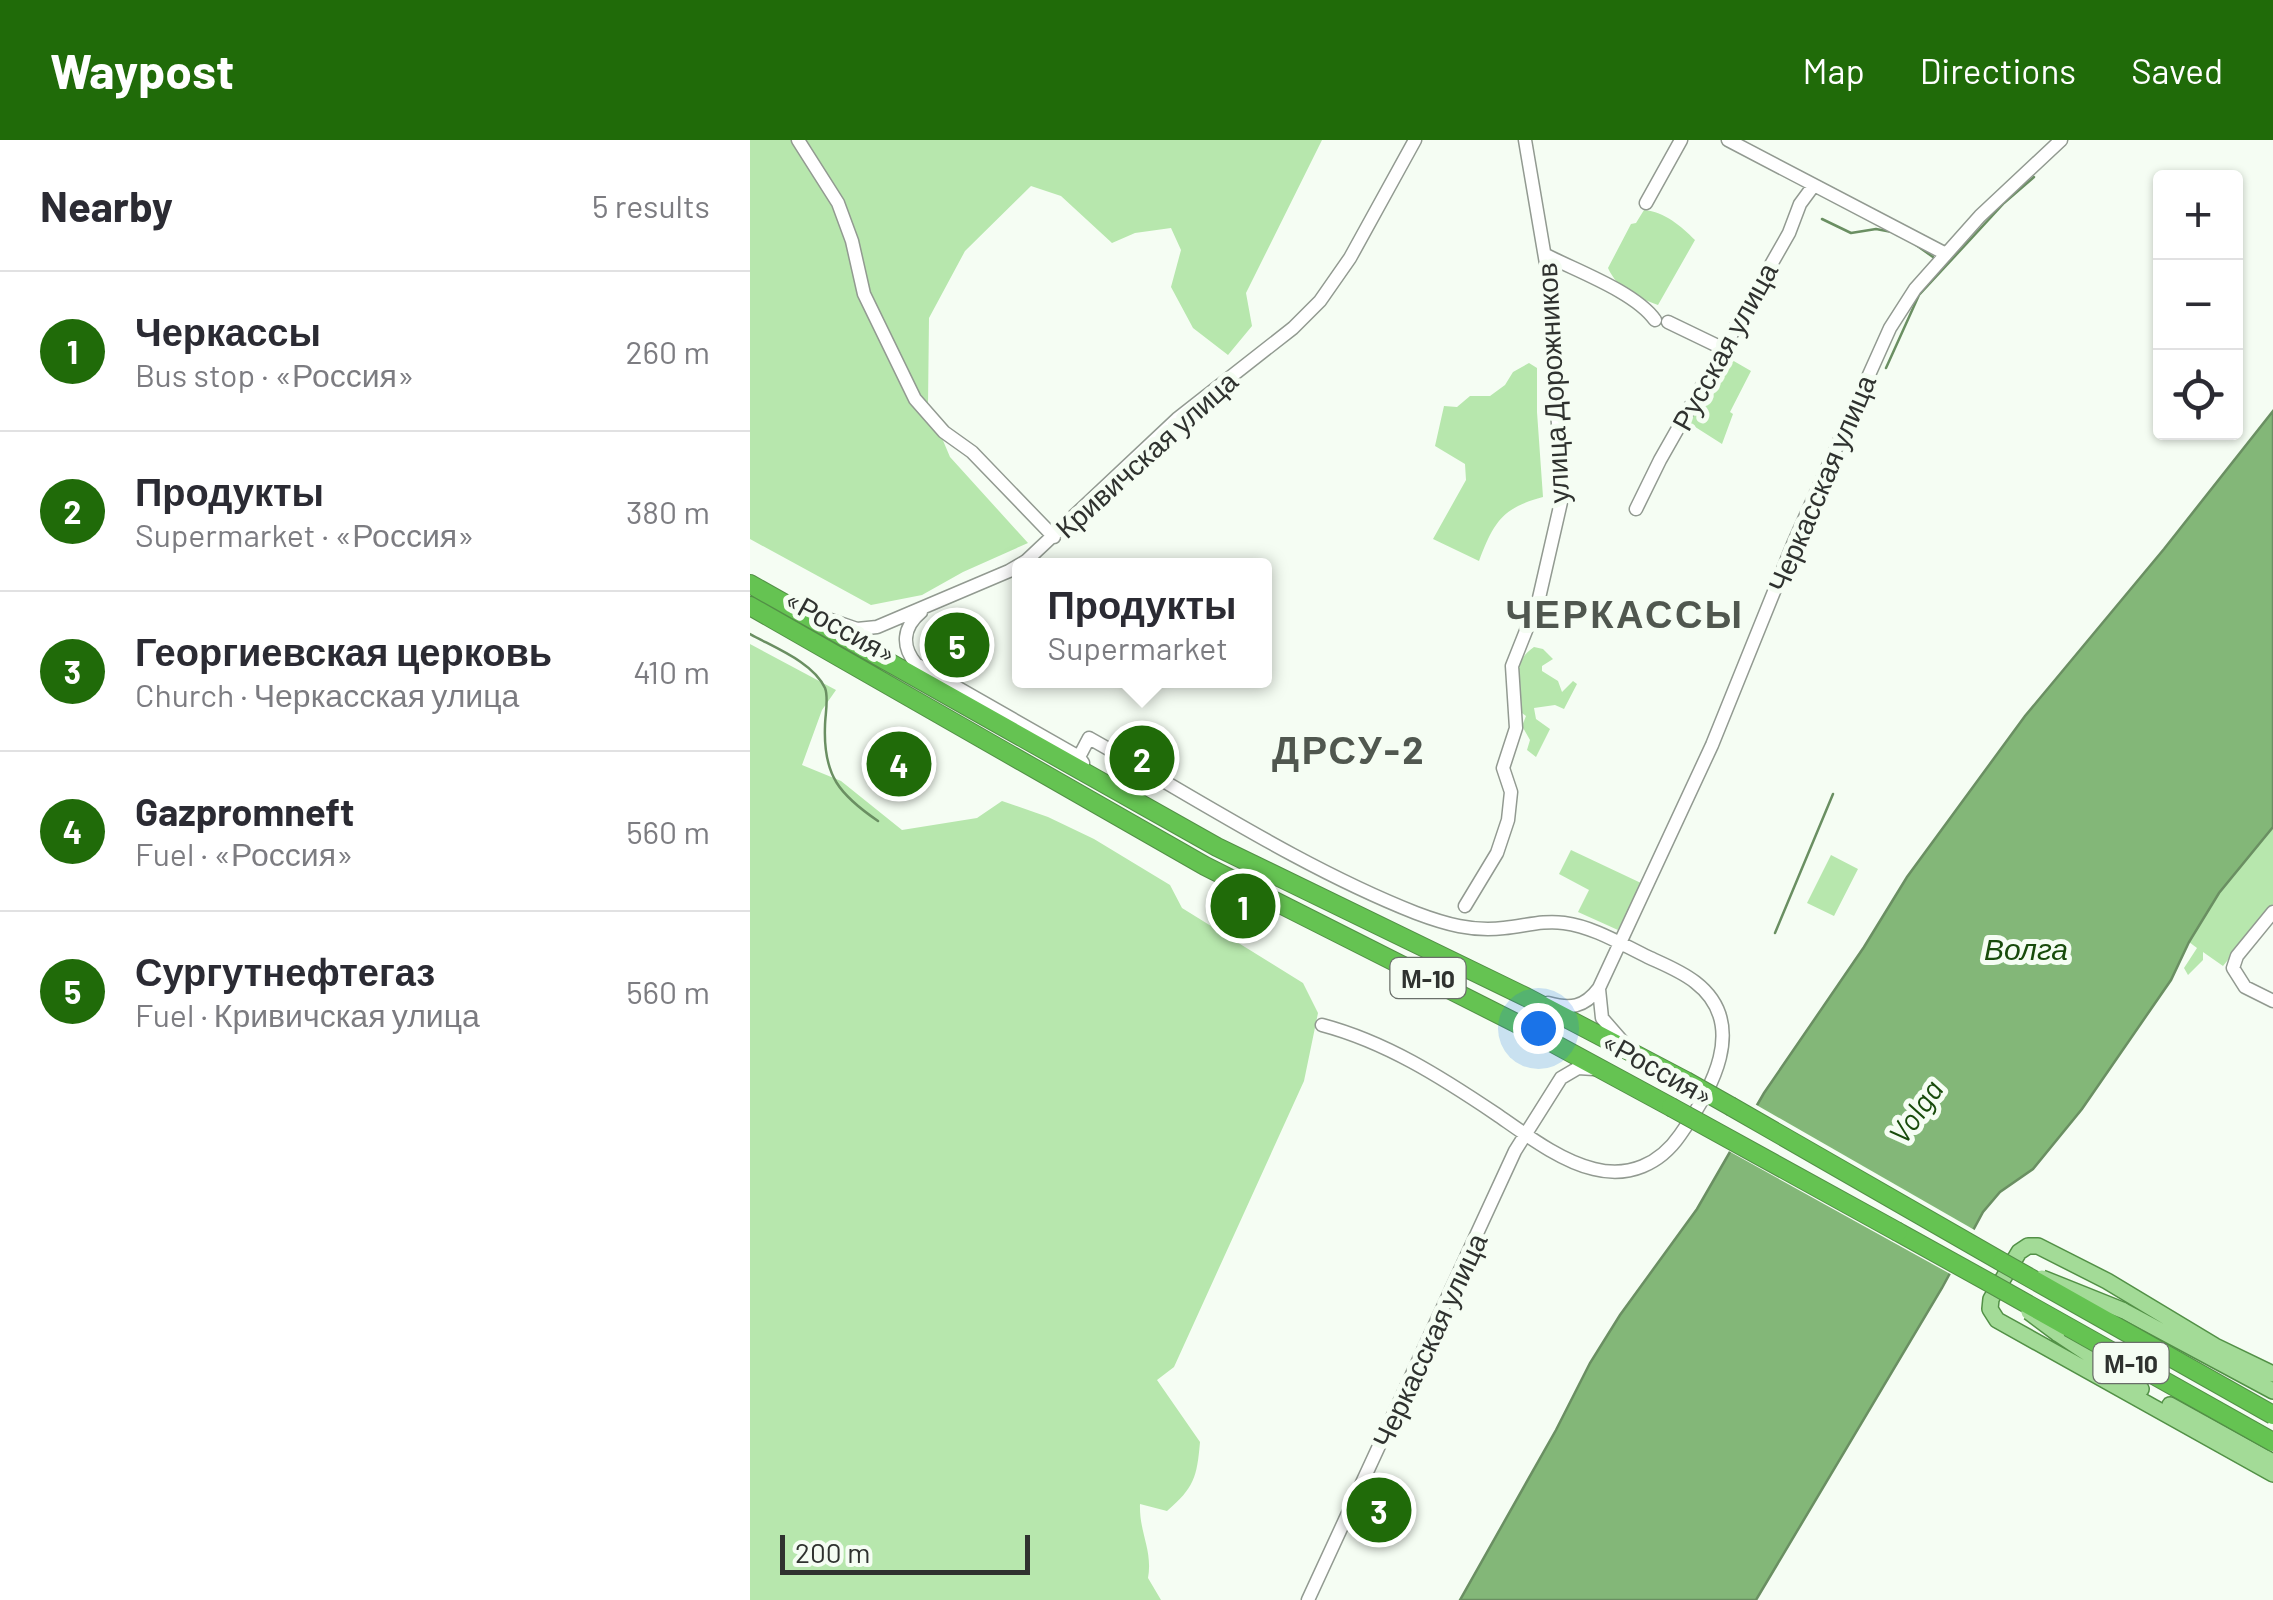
<!DOCTYPE html>
<meta charset="utf-8">
<style>
body{margin:0;font-family:Barlow,sans-serif;background:#f2f2f3;color:#2b2b33}
.controls{position:absolute;right:30px;top:30px;display:grid;overflow:hidden;border-radius:10px;box-shadow:0 2px 8px #0004}
.controls button{width:90px;height:90px;display:grid;place-items:center;padding:0;border:0;border-bottom:2px solid #e1e1e2;background:#fff;color:#2b2b33;font:50px sans-serif}
.scale{position:absolute;left:30px;bottom:25px;width:250px;box-sizing:border-box;padding-left:10px;border:5px solid #2f322f;border-top:0;font-size:28px;line-height:35px;white-space:nowrap;color:#2f322f;-webkit-text-stroke:8px #f5fdf3;paint-order:stroke}
.you{position:absolute;left:788px;top:888px;width:35px;height:35px;margin:-25px;border:8px solid #fff;border-radius:50%;background:#1a73e8;box-shadow:0 0 0 15px #1a73e833}
.badge{display:grid;place-items:center;width:65px;height:65px;border-radius:50%;background:#206b09;color:#fff;font-size:32px;font-weight:700}
.pin{position:absolute;translate:-50% -50%;border:5px solid #fff;box-shadow:0 2px 10px #0006}
.popup{position:absolute;left:262px;top:418px;width:260px;height:130px;box-sizing:border-box;display:grid;place-content:center;border-radius:10px;background:#fff;filter:drop-shadow(0 2px 8px #0005);font-size:32px;white-space:nowrap;color:#7c7c81}
.popup b{font-size:38px;color:#2b2b33}
.popup::after{content:'';position:absolute;left:50%;top:100%;margin-left:-20px;border:20px solid transparent;border-top-color:#fff}
.list{margin:0;padding:0;list-style:none}
h2{display:flex;justify-content:space-between;align-items:center;height:130px;margin:0;padding:0 40px;font-size:42px}
h2 small{font-size:32px;font-weight:400;color:#7c7c81}
.list li{display:grid;grid-template-columns:65px 1fr auto;gap:30px;align-items:center;box-sizing:border-box;height:160px;padding:0 40px;border-top:2px solid #e1e1e2}
.list b{display:block;font-size:38px;white-space:nowrap}
.list p{margin:0;font-size:32px;white-space:nowrap;color:#7c7c81}
.list em{font-size:32px;font-style:normal;color:#7c7c81}
.icon{flex:none;width:55px;height:55px;fill:none;stroke:currentColor;stroke-width:2;stroke-linecap:round;stroke-linejoin:round}
.map{position:relative;flex:none;width:1523px;height:1460px;overflow:hidden}
header{display:flex;align-items:center;gap:60px;box-sizing:border-box;height:140px;padding:0 50px;background:#206b09;color:#fff}
header strong{font-size:48px}
nav{display:flex;gap:55px;margin-inline-start:auto;font-size:35px}
main{display:flex}
aside{flex:1;background:#fff}
.map>svg:first-child{display:block}
.green{fill:#b7e7ad}
.water{fill:#83b778;stroke:#6a8f62;stroke-width:2.5}
.pier{fill:#f5fdf3}
.lines{fill:none;stroke-linecap:round;stroke-linejoin:round}
.stream{stroke:#6a8f62;stroke-width:2.5}
.minor-casing{stroke:#929a91;stroke-width:15}
.major-casing{stroke:#529046;stroke-width:18}
.highway-casing{stroke:#529046;stroke-width:20}
.minor{stroke:#fff;stroke-width:12}
.major{stroke:#a3db97;stroke-width:15}
.highway{stroke:#65c352;stroke-width:18}
.major-bridge-casing{stroke:#529046;stroke-width:18;stroke-linecap:butt}
.highway-bridge-casing{stroke:#529046;stroke-width:20;stroke-linecap:butt}
.major-bridge{stroke:#a3db97;stroke-width:15}
.highway-bridge{stroke:#65c352;stroke-width:18}
.labels{text-anchor:middle;dominant-baseline:central;stroke-width:10;stroke-linejoin:round;paint-order:stroke}
.shield{fill:#f5fdf3;stroke:#6a6f6a;stroke-width:2.5}
.shield-label{font-size:25px;font-weight:bold;fill:#2f322f}
.street-label{font-size:28px;fill:#2f322f;stroke:#f5fdf3}
.water-label{font-size:30px;font-style:italic;fill:#184b0b;stroke:#f5fdf3}
.district-label{font-size:38px;font-weight:bold;letter-spacing:2.5px;fill:#50574f;stroke:#f5fdf3}
</style>
<header>
<strong>Waypost</strong>
<nav><a>Map</a><a>Directions</a><a>Saved</a></nav>
</header>
<main>
<aside>
<h2>Nearby<small>5 results</small></h2>
<ul class="list">
<li><span class="badge">1</span><div><b>Черкассы</b><p>Bus stop · «Россия»</p></div><em>260 m</em></li>
<li><span class="badge">2</span><div><b>Продукты</b><p>Supermarket · «Россия»</p></div><em>380 m</em></li>
<li><span class="badge">3</span><div><b>Георгиевская церковь</b><p>Church · Черкасская улица</p></div><em>410 m</em></li>
<li><span class="badge">4</span><div><b>Gazpromneft</b><p>Fuel · «Россия»</p></div><em>560 m</em></li>
<li><span class="badge">5</span><div><b>Сургутнефтегаз</b><p>Fuel · Кривичская улица</p></div><em>560 m</em></li>
</ul>
</aside>
<div class="map">
<svg width="1523" height="1460" viewBox="0 0 1523 1460">
<rect width="100%" height="100%" fill="#f5fdf3"/>
<path class="green" d="M0,0H572L496,153L502,186L478,215L443,188L421,147L431,110L421,88L385,93L362,103L311,56L281,46L215,111L179,178L178,265L200,317L278,403L213,432L172,455L121,465L0,399Z
M894,70C915,72 931,86 945,100L908,165C887,157 868,150 858,128L881,84L886,83Z
M982,220L1001,231L980,272L983,274L972,304L939,283L955,257L960,259Z
M779,223L787,228V272L793,357C752,368 744,382 729,421L683,399L716,340L715,324L685,306L694,266L707,267L720,256H740L755,245L763,232Z
M0,504L86,550L72,570L52,625L91,641L152,690L227,678L252,661L298,677L344,699L420,745L432,768L553,843L568,873L554,941L424,1227L407,1240L450,1302C447,1337 444,1348 417,1371L390,1364C389,1393 403,1410 398,1438L411,1460H0Z
M784,507L793,509L803,519L792,526V531L808,541L812,552L823,541L827,544L814,569L805,565L784,568L786,579L800,589L786,617L777,610L780,600L772,586L776,576L768,570C767,546 761,522 784,507Z
M1523,687V764L1473,826L1453,812V820L1438,835L1434,828L1447,808L1439,802L1469,753Z
M821,710L891,743L868,790L828,772L839,750L809,734Z
M1081,715L1108,729L1084,776L1057,763Z"/>
<path class="water" d="M1523,271V687L1469,753L1439,802L1421,840L1332,969L1283,1029L1250,1052L1233,1072L1192,1148L1006,1460H710L806,1290L840,1223L870,1175L947,1069L1014,953L1114,807L1157,737L1275,576L1414,409Z"/>
<path class="pier" d="M1003,963L1228,1092L1204,1136L975,1009Z"/>
<g class="lines">
<path class="stream" d="M1072,79L1101,93L1126,89L1142,92
M1166,105L1183,117
M1136,228L1169,155L1254,63L1284,37
M0,494C23,507 63,522 75,548C79,558 75,575 75,586C73,636 90,655 128,681
M1025,793L1083,654"/>
<g class="minor-casing">
<path id="minor" d="M48,0L88,63L102,101L114,154L165,259L194,292L222,312L304,397
M978,0L1196,114
M896,63L931,0
M796,115C827,131 885,152 905,180
M918,182L974,209
M886,369L910,320L1039,93L1050,64L1064,45
M171,472C153,487 151,506 166,524L329,617L333,623
M75,478L107,489L127,487L259,431L276,421L427,279L543,188L570,161L600,118L665,0
M329,617L339,598C446,658 552,728 666,773C695,784 723,792 754,788C775,786 793,780 814,783C844,787 871,804 898,817C913,824 931,831 945,842C1000,884 961,951 930,995C910,1024 879,1038 844,1029C810,1021 775,994 746,974C691,937 636,902 572,885
M715,766L747,713L758,680L761,652L753,628L766,588L762,526L789,458L811,362L812,333L803,223L801,153L775,0
M1523,772L1487,816L1483,828L1495,847L1523,861
M849,849L852,878L872,901
M798,863C820,869 834,868 849,848L962,605L1044,402L1140,188L1165,149L1230,76L1311,0
M558,1460L765,1011L811,938L828,928L844,929"/>
</g>
<g class="major-casing">
<path id="major" d="M1372,1170L1523,1251
M1307,1193L1391,1249
M1523,1234L1465,1206L1357,1141L1288,1106H1278L1269,1112L1241,1159L1240,1169L1247,1180L1523,1334
M1420,1265L1523,1322"/>
</g>
<g class="highway-casing">
<path id="highway" d="M0,444L467,707L776,857L936,941
M0,466L455,726L764,882L921,967
M982,967L1252,1122
M1148,1092L1240,1143"/>
</g>
<use href="#minor" class="minor"/>
<use href="#major" class="major"/>
<use href="#highway" class="highway"/>
<g class="major-bridge-casing">
<path id="major-bridge" d="M1292,1138L1372,1170
M1279,1172L1307,1193"/>
</g>
<g class="highway-bridge-casing">
<path id="highway-bridge" d="M936,941L982,967
M921,967L1148,1092
M1252,1122L1523,1275
M1240,1143L1523,1302"/>
</g>
<use href="#major-bridge" class="major-bridge"/>
<use href="#highway-bridge" class="highway-bridge"/>
</g>
<g class="labels">
<g class="shield">
<rect x="640.5" y="818" width="75" height="40" rx="8"/>
<rect x="1343.5" y="1203" width="75" height="40" rx="8"/>
</g>
<g class="shield-label">
<text x="678" y="838">М-10</text>
<text x="1381" y="1223">М-10</text>
</g>
<g class="street-label">
<text transform="translate(974 206) rotate(-61)">Русская улица</text>
<text transform="translate(802 243) rotate(-93)">улица Дорожников</text>
<text transform="translate(396 314) rotate(-42)">Кривичская улица</text>
<text transform="translate(1071 343) rotate(-67)">Черкасская улица</text>
<text transform="translate(91 486) rotate(29)">«Россия»</text>
<text transform="translate(908 928) rotate(29)">«Россия»</text>
<text transform="translate(679 1200) rotate(-65)">Черкасская улица</text>
</g>
<g class="water-label">
<text x="1276" y="808">Волга</text>
<text transform="translate(1165 971) rotate(-55)">Volga</text>
</g>
<g class="district-label">
<text x="875" y="473">ЧЕРКАССЫ</text>
<text x="599" y="609">ДРСУ-2</text>
</g>
</g>
</svg>
<div class="controls">
<button>+</button>
<button>−</button>
<button><svg class="icon" aria-label="locate" viewBox="0 0 24 24"><circle cx="12" cy="12" r="6"/><path d="M12 2v4M12 18v4M2 12h4M18 12h4"/></svg></button>
</div>
<div class="scale">200 m</div>
<div class="you"></div>
<div class="pin badge" style="left:493px;top:766px">1</div>
<div class="pin badge" style="left:392px;top:618px">2</div>
<div class="popup"><b>Продукты</b>Supermarket</div>
<div class="pin badge" style="left:629px;top:1370px">3</div>
<div class="pin badge" style="left:149px;top:624px">4</div>
<div class="pin badge" style="left:207px;top:505px">5</div>
</div>
</main>
